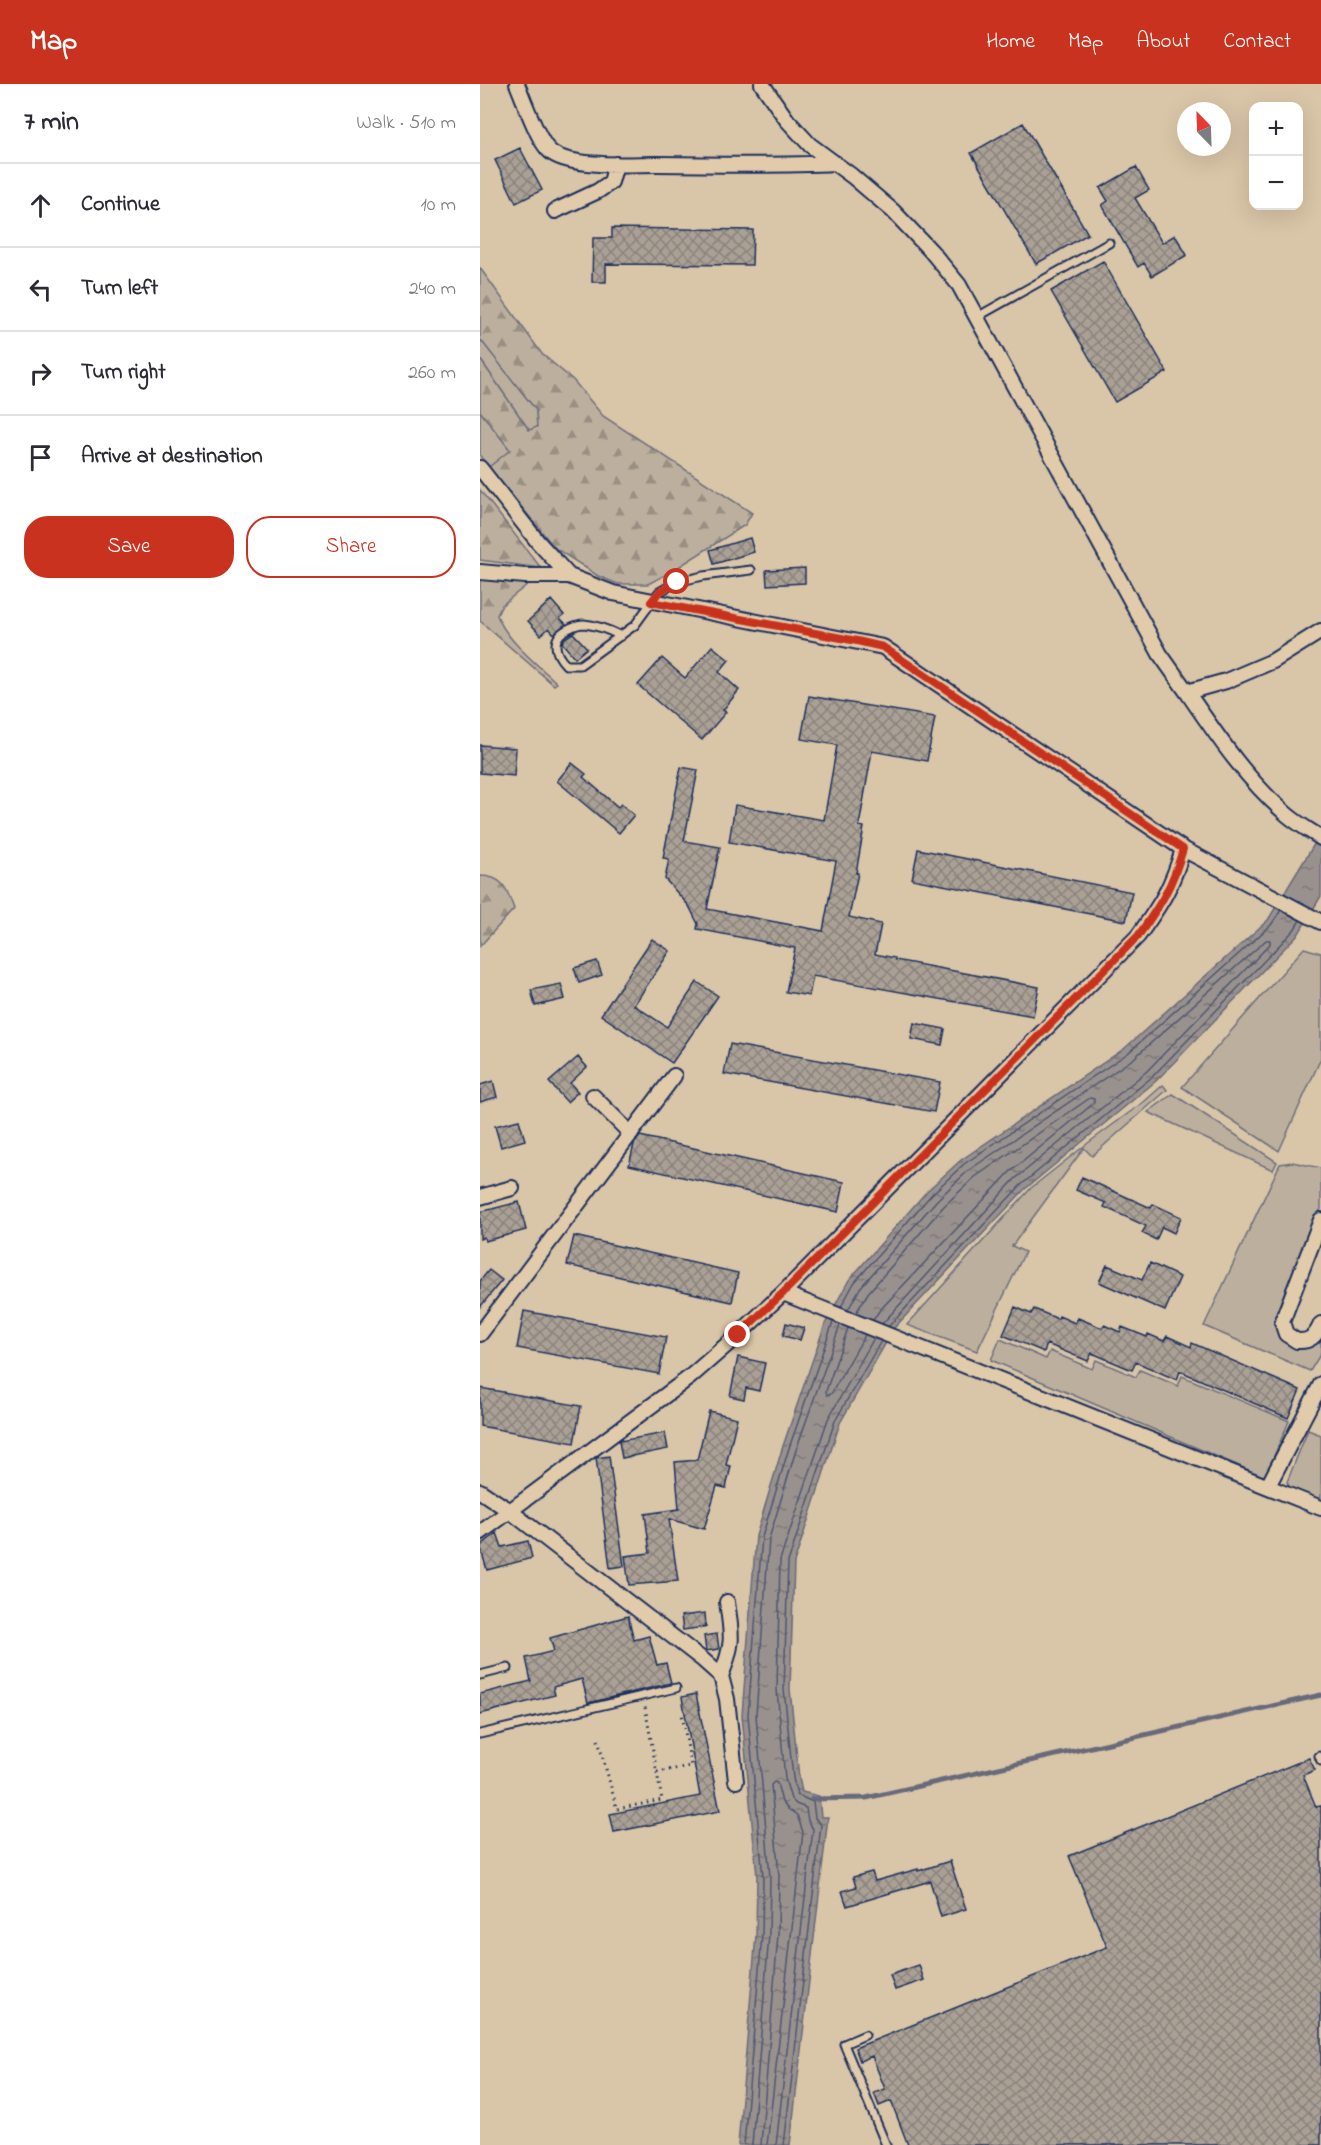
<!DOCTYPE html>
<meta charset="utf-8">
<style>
body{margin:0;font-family:"Indie Flower",sans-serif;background:#f7f7f7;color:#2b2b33}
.controls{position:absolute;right:18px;top:18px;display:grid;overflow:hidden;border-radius:12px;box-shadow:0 6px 24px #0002}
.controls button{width:54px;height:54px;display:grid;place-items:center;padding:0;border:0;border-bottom:2px solid #e1e1e2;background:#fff;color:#2b2b33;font:30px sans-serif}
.compass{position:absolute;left:697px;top:18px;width:54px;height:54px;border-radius:50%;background:#fff;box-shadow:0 6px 24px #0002;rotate:337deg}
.stop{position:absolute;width:18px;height:18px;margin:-14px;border:4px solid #c8321e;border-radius:50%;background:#fff}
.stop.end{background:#c8321e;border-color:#fff;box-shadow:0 2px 6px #0008}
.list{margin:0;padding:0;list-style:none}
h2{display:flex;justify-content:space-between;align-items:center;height:78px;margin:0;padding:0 24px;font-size:26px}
h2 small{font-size:20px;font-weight:400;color:#7c7c81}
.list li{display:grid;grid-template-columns:39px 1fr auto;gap:18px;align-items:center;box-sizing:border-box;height:84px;padding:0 24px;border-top:2px solid #e1e1e2}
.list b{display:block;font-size:22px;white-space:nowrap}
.list em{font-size:20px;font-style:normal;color:#7c7c81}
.actions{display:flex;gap:12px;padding:18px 24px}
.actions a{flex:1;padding:14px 0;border:2px solid #c8321e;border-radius:24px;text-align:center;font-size:21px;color:#c8321e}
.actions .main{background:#c8321e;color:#fff}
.icon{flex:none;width:33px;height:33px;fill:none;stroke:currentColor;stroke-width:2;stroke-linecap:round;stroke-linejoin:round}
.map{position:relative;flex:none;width:841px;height:2061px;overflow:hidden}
header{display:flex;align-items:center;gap:36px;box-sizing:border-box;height:84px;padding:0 30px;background:#c8321e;color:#fff}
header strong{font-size:28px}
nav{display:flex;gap:33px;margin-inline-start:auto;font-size:21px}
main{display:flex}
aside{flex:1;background:#fff}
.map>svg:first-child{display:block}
.grass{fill:#bdaf9d;stroke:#6c6f7e;stroke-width:1.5}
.forest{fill:url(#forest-firs);stroke:#6c6f7e;stroke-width:1.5}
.water{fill:url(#water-ripples);stroke:#676a7b;stroke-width:1.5}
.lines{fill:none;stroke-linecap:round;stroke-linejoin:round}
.shore{stroke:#4d5671;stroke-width:1.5}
.stream{stroke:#676a7b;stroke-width:5}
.building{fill:url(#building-cross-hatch);stroke:#1b2f5e;stroke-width:1.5}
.lane-casing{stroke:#1b2f5e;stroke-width:11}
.street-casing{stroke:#1b2f5e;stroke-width:18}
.path{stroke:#1b2f5e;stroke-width:3;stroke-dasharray:1.5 4.5;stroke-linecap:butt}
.lane{stroke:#e1cbaa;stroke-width:7}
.street{stroke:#e1cbaa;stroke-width:14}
.route{stroke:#c8321e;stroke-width:8}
</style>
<header>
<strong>Map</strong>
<nav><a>Home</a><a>Map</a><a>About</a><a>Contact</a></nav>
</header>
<main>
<aside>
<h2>7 min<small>Walk · 510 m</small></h2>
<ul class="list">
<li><svg class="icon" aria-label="ahead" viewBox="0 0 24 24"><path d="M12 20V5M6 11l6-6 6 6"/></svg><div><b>Continue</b></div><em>10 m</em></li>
<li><svg class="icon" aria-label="left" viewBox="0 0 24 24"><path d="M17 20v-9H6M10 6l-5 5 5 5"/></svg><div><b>Turn left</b></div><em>240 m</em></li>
<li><svg class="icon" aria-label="right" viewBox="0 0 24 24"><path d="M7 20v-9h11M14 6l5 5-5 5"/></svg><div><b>Turn right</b></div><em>260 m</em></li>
<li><svg class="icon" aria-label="arrive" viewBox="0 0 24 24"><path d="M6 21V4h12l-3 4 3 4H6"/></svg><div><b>Arrive at destination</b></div></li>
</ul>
<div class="actions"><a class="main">Save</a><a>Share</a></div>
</aside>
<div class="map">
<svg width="841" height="2061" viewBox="0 0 841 2061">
<defs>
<pattern id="forest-firs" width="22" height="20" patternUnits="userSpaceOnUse" patternTransform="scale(1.5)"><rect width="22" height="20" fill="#bdaf9d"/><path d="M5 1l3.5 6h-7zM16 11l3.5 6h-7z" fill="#998f83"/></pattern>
<pattern id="water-ripples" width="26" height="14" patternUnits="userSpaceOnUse" patternTransform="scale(1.5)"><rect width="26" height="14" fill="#99918e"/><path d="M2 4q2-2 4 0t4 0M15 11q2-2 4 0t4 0" fill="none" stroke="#7c7777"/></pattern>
<pattern id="building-cross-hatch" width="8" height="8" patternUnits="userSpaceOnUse" patternTransform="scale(1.5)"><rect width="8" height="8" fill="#aaa095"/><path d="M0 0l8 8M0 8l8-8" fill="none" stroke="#8a837d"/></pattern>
</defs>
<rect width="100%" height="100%" fill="#d9c5a7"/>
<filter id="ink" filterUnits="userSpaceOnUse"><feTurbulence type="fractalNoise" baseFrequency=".0167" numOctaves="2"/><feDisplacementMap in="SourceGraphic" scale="12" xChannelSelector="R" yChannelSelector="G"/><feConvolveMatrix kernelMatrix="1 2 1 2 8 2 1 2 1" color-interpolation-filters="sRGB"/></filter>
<g filter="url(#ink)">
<path class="grass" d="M0,255L56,326L57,344L49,346L0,275Z
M0,327L31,366L9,383L0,372Z
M824,864L841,869V974L799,1067L702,1003Z
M683,1001L687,1006L612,1072L604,1064L532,1162L545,1168L497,1267L427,1241L551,1104L608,1059L665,1017Z
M693,1010L797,1078L793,1086L668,1028Z
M812,1078L841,1084V1125L835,1134L797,1227L795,1235L799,1250L841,1252V1269L830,1287L724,1242L800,1080Z
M520,1255L566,1275L570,1267L612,1285L616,1276L656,1293L660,1286L698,1302L702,1292L809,1337L785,1393L511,1276Z
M828,1346L841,1351V1416L810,1404L807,1398Z"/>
<path class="forest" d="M0,184L62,270L93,296L123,332L272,429L265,441L189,489L168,500H138L118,492L75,464L9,383L30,366L0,327V275L49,346L57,343L56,326L0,255Z
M0,405V406L61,484L0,476Z
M0,495L48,500L22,521L17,531C25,555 58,581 77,599L74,601L0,537Z
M0,792C24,792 27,806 34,825L0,862Z"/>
<path class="water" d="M841,749V812L819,849L676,997L545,1105L415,1243L360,1339L314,1479L310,1605L319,1694L322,1708L339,1712L341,1733H348L310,2061H258L276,1851L277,1793L262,1631L276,1452L303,1362L345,1240L369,1196L447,1107L481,1076L645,964L788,836Z"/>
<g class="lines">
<path class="shore" d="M361,1223L374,1199L451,1111L484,1080L648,969L791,841L801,826
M368,1226L380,1204L457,1116L489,1086L653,975L786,856H790V860L667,987L535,1095L402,1240
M376,1229L388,1209L463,1123L495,1093L610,1014L614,1015V1019L529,1089L399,1227L393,1236
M409,1242L541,1101L672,993L814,846L820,836
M368,1244L346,1307L347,1311L351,1310L385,1251
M264,2061L282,1851L283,1793L268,1631L282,1453L309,1364L353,1238
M272,2061L289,1851L290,1793L276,1631L289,1455L316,1366L360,1241
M281,2061L298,1851L299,1792L291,1701L294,1698L297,1699L302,1718L308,1725L317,1731L323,1748L287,2061
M296,2061L333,1745L328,1737L326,1724L316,1720L311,1715L305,1695L297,1605L300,1476L348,1335L394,1254
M304,2061L341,1741L335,1734L333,1718L317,1711L313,1694L304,1605L308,1478L355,1337L401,1257"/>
<path class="stream" d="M332,1715L386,1714L841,1611"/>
</g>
<path class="building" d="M543,39L608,150L556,180L491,69Z
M40,64L62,106L36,119L15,76Z
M656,83L669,106L655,114L682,159L695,151L707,171L672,192L664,179L658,183L622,121L628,117L620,104Z
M132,144L273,146L272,181L126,180V198H112L113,154H132Z
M623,177L687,288L635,318L571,207Z
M270,454L274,468L234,480L230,466Z
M325,484V499L287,501L286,486Z
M71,516L84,531L80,534L86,540L74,550L69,544L61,551L48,537Z
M93,549L107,564L95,574L82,559L84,555Z
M232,562L249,576L239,588L259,606L243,626L246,628L222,656L158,601L182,574L205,594Z
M329,612L455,633L447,677L392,667L379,742L384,743L376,789H378L369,833L401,840L395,870L415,874V876L559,903L553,932L333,892L329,912L306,908L315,864L217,845L218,840L209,822L185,795L189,775L183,774L201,683L218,686L204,757L240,763L227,825L343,847L356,777L249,758L255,721L344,736L357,661L321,655Z
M0,661L36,664L34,692L0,689Z
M92,679L106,690L103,693L138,723L141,720L154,731L139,749L77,697Z
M438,765L652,808L646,837L432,795Z
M172,855L190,867L154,921L187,943L217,898L238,912L192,979L121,931Z
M117,877L122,891L99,899L94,884Z
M81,900L85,915L55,922L51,906Z
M434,939L465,945L462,961L431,955Z
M250,960L460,998L454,1028L244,990Z
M98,973L107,983L90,999L98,1008L87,1018L69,998Z
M13,997L17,1013L0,1018V1001Z
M39,1036L45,1056L21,1063L15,1042Z
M160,1052L364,1098L358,1128L149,1081L154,1060Z
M602,1093L671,1124L673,1120L701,1133L694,1149L682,1143L676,1156L662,1149L666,1142L624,1123L626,1119L596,1106Z
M39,1118L46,1146L5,1157L4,1153L0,1155V1128Z
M94,1152L258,1189L252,1218L87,1181Z
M670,1179L700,1193L685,1227L619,1198L627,1181L662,1196Z
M9,1186L22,1196L0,1223V1197Z
M535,1223L551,1230L554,1225L578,1235L579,1232L595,1239L598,1234L622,1244L624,1241L640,1248L642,1243L667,1253L668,1250L684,1257L687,1252L711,1263L712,1259L820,1306L808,1334L700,1287L697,1296L656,1278L652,1286L612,1269L608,1277L567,1260L564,1268L523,1251Z
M44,1227L186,1253L179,1290L37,1264Z
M306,1239L324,1244L320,1256L303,1252Z
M258,1273L285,1279L279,1307L266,1304L264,1315L250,1312Z
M0,1304L101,1322L94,1359L0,1342Z
M229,1327L257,1334L246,1381L251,1382L246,1404L237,1402L224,1445L189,1435L198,1497L149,1501L145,1472L170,1469L165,1430L199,1425L195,1378L217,1376Z
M185,1349L188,1365L142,1374L139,1357Z
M129,1372L144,1482L130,1484L116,1374Z
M17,1449L22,1463L48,1457L52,1474L7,1486L0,1462Z
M225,1529L226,1543L203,1546L201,1532Z
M148,1532L154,1556L169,1552L177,1581L186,1579L191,1599L108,1619L102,1595L73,1603L75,1611L0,1630V1610L51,1597L46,1574L74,1567L70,1554Z
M237,1550L239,1565L226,1567L224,1552Z
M216,1610L240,1727L134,1748L130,1730L220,1712L202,1613Z
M829,1674L835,1686L823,1691L836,1723L841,1722V2061H428L411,2017L399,2022L394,2009L405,2005L392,1972L380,1977L375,1964L627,1863L589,1772Z
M470,1777L486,1825L461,1833L450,1797L367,1822L362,1807L376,1803L373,1793L392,1788L395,1797L438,1785V1787Z
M439,1881L444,1896L415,1906L410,1891Z"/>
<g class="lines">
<g class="lane-casing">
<path id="lane" d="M497,233L629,159
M141,552C129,546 117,541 104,540C100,540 94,542 90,544C71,552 73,568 86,581H100L155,541L179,508L197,498L223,492L271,486
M0,1591L28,1584
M0,1650L196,1604
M839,1672L841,1677
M385,1951L364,1960L406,2061"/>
</g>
<g class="street-casing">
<path id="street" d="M37,0C44,16 59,61 72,69C94,84 149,80 176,80C236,81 295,82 355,79
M282,0L307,36L330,61L372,92L413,127L451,167L479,201L680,570L707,608L746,597L793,577L841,547
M75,127L118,107L131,98L136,80
M0,384L58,458L89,492L133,509L403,563L703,765C692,803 681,820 658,852L303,1209L258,1251L210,1293L0,1449
M0,488L45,492H89
M707,608C736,650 765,694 803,727C814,738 828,745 841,754
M703,765L841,838
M113,1012L151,1050
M0,1113L32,1104
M841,1136L802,1238L806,1250L817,1257C830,1258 836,1252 841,1240
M303,1209L841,1424
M0,1250L194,992
M788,1402L841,1300
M0,1407L30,1427L223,1576L241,1592L247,1615L256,1697
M241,1592C254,1559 252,1552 247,1518"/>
</g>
<path class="path" d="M118,1656L137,1725L182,1716L165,1623
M177,1688L211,1682L202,1630"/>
<use href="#lane" class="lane"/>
<use href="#street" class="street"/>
</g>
</g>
<g class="lines" filter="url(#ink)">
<path class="route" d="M197,498L179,508L171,518L377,557L403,563L703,765C692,803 681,820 658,852L303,1209L258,1251"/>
</g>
</svg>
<div class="controls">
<button>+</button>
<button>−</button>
</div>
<svg class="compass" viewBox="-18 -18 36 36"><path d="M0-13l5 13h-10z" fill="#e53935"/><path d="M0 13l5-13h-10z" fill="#7c7c81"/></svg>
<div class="stop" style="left:197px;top:498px"></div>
<div class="stop end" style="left:258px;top:1251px"></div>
</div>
</main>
